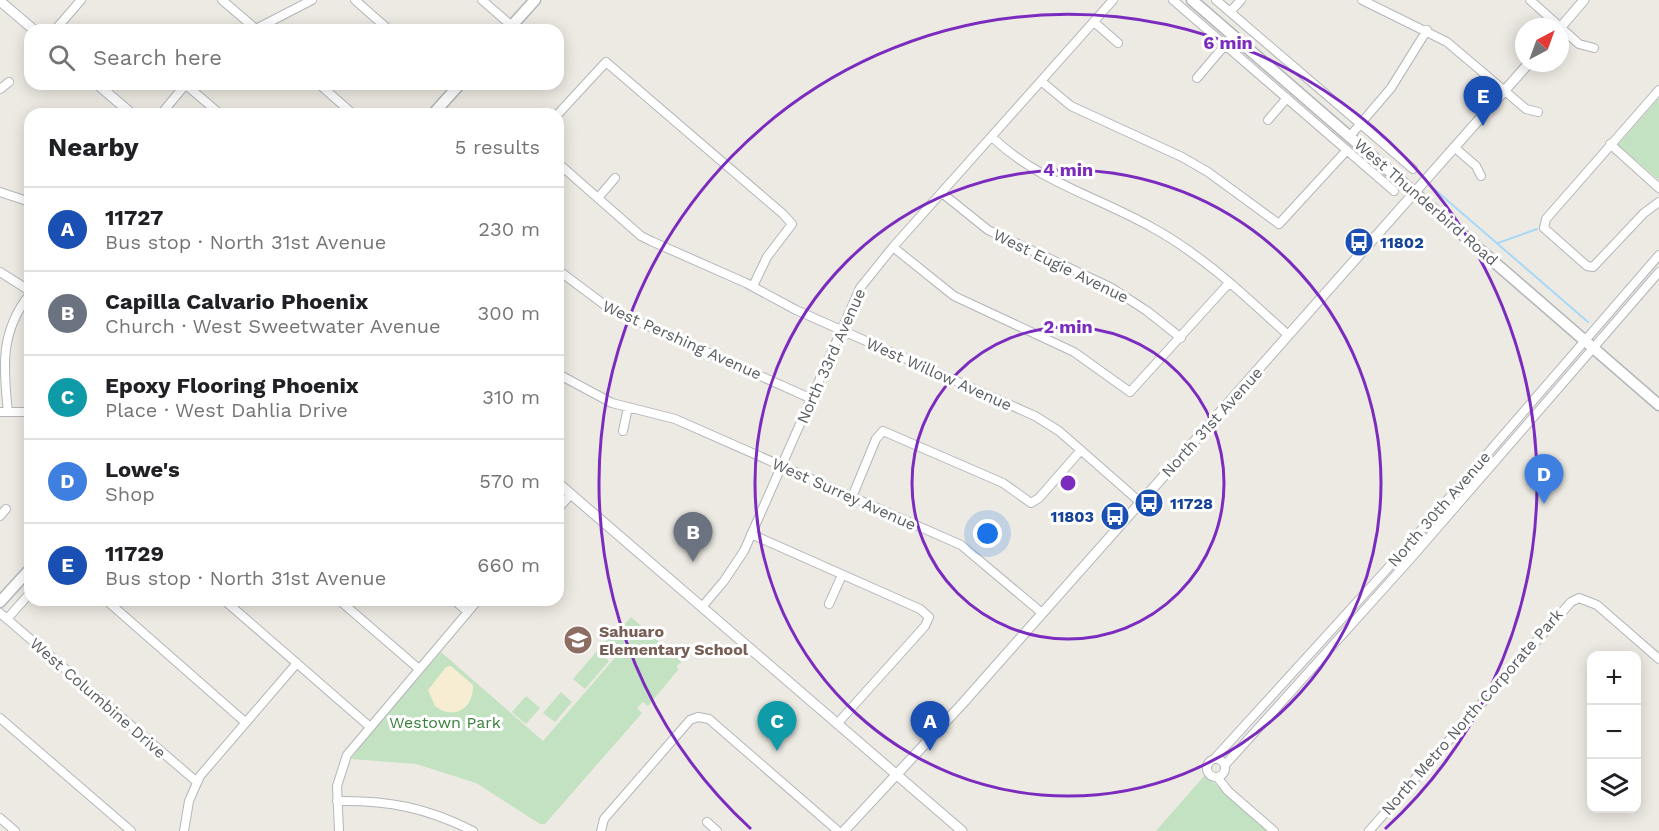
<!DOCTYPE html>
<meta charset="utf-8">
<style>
body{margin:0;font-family:"Work Sans",sans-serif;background:#f2f2f2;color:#202124}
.controls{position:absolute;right:18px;bottom:18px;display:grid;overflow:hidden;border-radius:12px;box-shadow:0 3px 15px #0003}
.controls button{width:54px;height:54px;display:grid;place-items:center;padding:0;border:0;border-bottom:2px solid #e0e0e0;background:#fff;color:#202124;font:30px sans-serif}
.compass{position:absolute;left:1515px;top:18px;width:54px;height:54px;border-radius:50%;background:#fff;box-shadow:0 3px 15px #0003;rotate:41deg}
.you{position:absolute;left:988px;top:534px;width:21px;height:21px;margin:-15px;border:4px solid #fff;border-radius:50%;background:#1a73e8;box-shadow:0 0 0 9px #1a73e833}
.badge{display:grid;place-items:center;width:39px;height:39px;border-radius:50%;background:#db403a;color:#fff;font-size:20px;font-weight:700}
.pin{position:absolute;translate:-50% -50px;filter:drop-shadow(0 2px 3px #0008)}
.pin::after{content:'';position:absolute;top:32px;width:21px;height:18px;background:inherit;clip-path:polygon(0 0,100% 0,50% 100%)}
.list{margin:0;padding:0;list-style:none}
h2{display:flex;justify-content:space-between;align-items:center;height:78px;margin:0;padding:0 24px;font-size:26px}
h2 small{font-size:20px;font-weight:400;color:#757577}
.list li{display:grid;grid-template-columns:39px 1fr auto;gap:18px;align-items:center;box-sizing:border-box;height:84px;padding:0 24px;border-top:2px solid #e0e0e0}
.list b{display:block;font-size:22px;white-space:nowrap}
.list p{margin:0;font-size:20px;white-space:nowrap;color:#757577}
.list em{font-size:20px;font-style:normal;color:#757577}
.icon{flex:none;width:33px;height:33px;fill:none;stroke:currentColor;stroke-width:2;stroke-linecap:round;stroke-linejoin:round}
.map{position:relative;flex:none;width:1659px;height:831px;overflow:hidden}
.search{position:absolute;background:#fff;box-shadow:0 3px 15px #0003;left:24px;top:24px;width:540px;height:66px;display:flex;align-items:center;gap:15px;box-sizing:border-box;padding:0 21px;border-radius:18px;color:#757577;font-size:22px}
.panel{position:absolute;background:#fff;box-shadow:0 3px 15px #0003;left:24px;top:108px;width:540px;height:498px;border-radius:18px}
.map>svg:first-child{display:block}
.green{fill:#c2e2c1}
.sand{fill:#f7edd3}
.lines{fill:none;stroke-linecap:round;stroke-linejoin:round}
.stream{stroke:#a7d8f8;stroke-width:2}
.minor-casing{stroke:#b3b5b9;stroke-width:10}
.tertiary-casing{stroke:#b3b5b9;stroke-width:11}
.secondary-casing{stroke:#b2b6b9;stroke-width:13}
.minor{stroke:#fff;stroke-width:8}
.tertiary{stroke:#fff;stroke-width:9}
.secondary{stroke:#fff;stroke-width:10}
.ring{fill:none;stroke:#7b2cbf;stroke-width:3}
.labels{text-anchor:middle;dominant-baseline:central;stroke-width:6;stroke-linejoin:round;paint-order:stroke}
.street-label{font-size:16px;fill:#5b5f62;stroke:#fff}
.transit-label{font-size:16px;font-weight:bold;fill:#164399;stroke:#fff;text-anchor:start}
.education-label{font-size:16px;font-weight:bold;fill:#785e54;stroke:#fff;text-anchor:start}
.park-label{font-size:16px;fill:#3b813c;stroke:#fff}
.centre{fill:#7b2cbf;stroke:#fff;stroke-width:3}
.ring-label{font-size:18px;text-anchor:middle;font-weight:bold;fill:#7b2cbf;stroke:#fff;stroke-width:6;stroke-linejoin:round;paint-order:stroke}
</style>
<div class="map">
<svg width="1659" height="831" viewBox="0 0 1659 831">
<rect width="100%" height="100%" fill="#edeae3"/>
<path class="green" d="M1659,98V180L1618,145Z
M631,617L682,662L677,665L678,670L648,706L643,702L637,708L642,713L545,824H540L476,783L416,764L351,759L366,738L441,652L543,741L631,639L620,629Z
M616,630L627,640L611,659L599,649Z
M597,651L609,661L585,689L573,679Z
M561,692L572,702L555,722L543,713Z
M526,696L540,708L526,724L512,712Z
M1205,775L1268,831H1156Z"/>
<path class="sand" d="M451,666L473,685C474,708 454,721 435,706L428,690L446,667Z"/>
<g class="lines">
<path class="stream" d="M1433,188L1588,322
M1498,243L1537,229"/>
<g class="minor-casing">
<path id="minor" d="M222,0L257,30
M355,0L389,30
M482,0L512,26
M1173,0L1394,191
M1216,0L1413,169
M1362,0L1447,42L1526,109L1538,112
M1530,0L1579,44L1594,48
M1230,12L1241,0
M1094,22L1118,43
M55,30L81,0
M254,30L312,0
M1197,78L1225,45
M1041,81L1071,106L1182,157L1208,172L1279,224L1347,150
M185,84L220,114
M319,84L353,114
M0,89L9,82
M1659,90L1546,219L1544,228L1587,266L1593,267L1644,213L1659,202
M161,114L186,84
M558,114L606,62L783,214L792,224L767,257L753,286
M1268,120L1287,98
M1350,136L1391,88L1427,30
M992,137C1040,183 1097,196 1153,228C1204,256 1246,297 1288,335
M1610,144L1659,188
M1454,147L1476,166L1481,176
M558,163L641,236L651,241L746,283L796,310L1035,416L1059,431L1140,502
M0,192L30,202
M942,193L988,230L1110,287L1147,311L1181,338
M598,198L615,178
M27,201L30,192
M893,247L954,296L1074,352L1130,392L1229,283
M558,270L610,309L812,399
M0,272L30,291
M558,374L612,403L675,419L961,545L1042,613
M0,412H30
M8,412C3,367 0,331 30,294
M623,431L628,407
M852,497L876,439L883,431L1003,483L1031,503L1039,498L1081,450
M558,509L571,494
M0,516L6,509
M751,534L920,609L929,617L925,626L837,724
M106,600L245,722
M224,600L369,726
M339,600L419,669
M454,600L468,612
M829,604L842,575
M702,607L724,581L744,551L860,288L893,247L1113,0
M0,613L197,782
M7,619L30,593
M0,718L131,831
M1215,758L1398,557L1659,255
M1207 768a9 9 0 1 1 18 0a9 9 0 1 1-18 0Z
M1225,765L1413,556L1659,272
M1217,777L1228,791L1274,831
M337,801C389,800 427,808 473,831
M0,818L15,831
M707,822L717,831
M184,831L189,801L200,776L297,663
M339,831L337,786L347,755L478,600
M601,831L604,819L690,720L698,717L709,719L838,831
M1369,831L1571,602L1579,598L1597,605L1659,659"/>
</g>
<g class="tertiary-casing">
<path id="tertiary" d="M0,1L34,30
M1560,28L1584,0
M97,84L132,114
M558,483L962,831
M844,831L963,703L1529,63"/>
</g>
<g class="secondary-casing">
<path id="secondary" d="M1192,0L1659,405
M508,30L535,0
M433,114L460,84
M0,602L30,569"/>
</g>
<use href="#minor" class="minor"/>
<use href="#tertiary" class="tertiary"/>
<use href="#secondary" class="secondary"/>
</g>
<g class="ring">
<circle cx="1068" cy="483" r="156"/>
<circle cx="1068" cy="483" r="313"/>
<path d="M751 829A469 469 0 1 1 1385 829"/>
</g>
<defs>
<g id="bus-disc" transform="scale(1.5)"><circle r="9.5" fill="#1a4fb4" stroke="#fff"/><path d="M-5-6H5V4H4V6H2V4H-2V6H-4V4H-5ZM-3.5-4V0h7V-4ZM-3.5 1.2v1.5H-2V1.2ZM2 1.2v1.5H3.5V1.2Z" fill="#fff"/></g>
<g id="school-disc" transform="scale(1.5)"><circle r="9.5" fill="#8d6e63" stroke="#fff"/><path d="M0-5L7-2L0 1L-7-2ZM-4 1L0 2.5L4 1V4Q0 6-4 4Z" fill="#fff"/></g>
</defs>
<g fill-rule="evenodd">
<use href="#bus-disc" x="1359" y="242"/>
<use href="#bus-disc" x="1149" y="503"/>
<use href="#bus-disc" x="1115" y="516"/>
<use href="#school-disc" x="578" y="640"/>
</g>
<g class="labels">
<g class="street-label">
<text transform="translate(1426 202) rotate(41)">West Thunderbird Road</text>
<text transform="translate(1061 266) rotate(26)">West Eugie Avenue</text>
<text transform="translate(682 340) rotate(24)">West Pershing Avenue</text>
<text transform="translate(831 356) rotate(-66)">North 33rd Avenue</text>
<text transform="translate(939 374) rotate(24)">West Willow Avenue</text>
<text transform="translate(1212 422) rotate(-48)">North 31st Avenue</text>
<text transform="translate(844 494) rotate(24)">West Surrey Avenue</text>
<text transform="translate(1439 509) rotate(-49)">North 30th Avenue</text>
<text transform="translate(98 698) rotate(41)">West Columbine Drive</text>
<text transform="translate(1472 712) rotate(-49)">North Metro North Corporate Park</text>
</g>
<g class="transit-label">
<text x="1380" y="242">11802</text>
<text x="1170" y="503">11728</text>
<text x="1094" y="516" text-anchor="end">11803</text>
</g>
<g class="education-label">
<text x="599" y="631">Sahuaro<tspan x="599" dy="18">Elementary School</tspan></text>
</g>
<g class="park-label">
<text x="445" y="722">Westown Park</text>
</g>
</g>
<circle cx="1068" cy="483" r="9" class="centre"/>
<g class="ring-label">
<text x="1228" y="49">6 min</text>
<text x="1068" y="176">4 min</text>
<text x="1068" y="333">2 min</text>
</g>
</svg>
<div class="controls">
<button>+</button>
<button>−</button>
<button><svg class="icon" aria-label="layers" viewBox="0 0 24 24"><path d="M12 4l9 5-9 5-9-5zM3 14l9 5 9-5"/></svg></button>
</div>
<svg class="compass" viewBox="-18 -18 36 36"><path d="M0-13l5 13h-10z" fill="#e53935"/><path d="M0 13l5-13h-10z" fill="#757577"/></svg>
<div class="you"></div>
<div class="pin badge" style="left:930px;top:751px;background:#1a4fb4">A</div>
<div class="pin badge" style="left:693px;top:562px;background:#6b7280">B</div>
<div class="pin badge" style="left:777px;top:751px;background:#0f9aa8">C</div>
<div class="pin badge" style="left:1544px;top:504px;background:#3f7fe0">D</div>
<div class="pin badge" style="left:1483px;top:126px;background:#1a4fb4">E</div>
<div class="search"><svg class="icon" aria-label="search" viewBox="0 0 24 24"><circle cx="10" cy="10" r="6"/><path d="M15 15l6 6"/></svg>Search here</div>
<section class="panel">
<h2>Nearby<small>5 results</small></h2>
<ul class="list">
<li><span class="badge" style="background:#1a4fb4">A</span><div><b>11727</b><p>Bus stop · North 31st Avenue</p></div><em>230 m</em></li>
<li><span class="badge" style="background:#6b7280">B</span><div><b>Capilla Calvario Phoenix</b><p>Church · West Sweetwater Avenue</p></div><em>300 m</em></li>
<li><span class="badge" style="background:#0f9aa8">C</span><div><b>Epoxy Flooring Phoenix</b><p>Place · West Dahlia Drive</p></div><em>310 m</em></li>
<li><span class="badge" style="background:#3f7fe0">D</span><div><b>Lowe's</b><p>Shop</p></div><em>570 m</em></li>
<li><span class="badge" style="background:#1a4fb4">E</span><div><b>11729</b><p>Bus stop · North 31st Avenue</p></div><em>660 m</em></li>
</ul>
</section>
</div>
